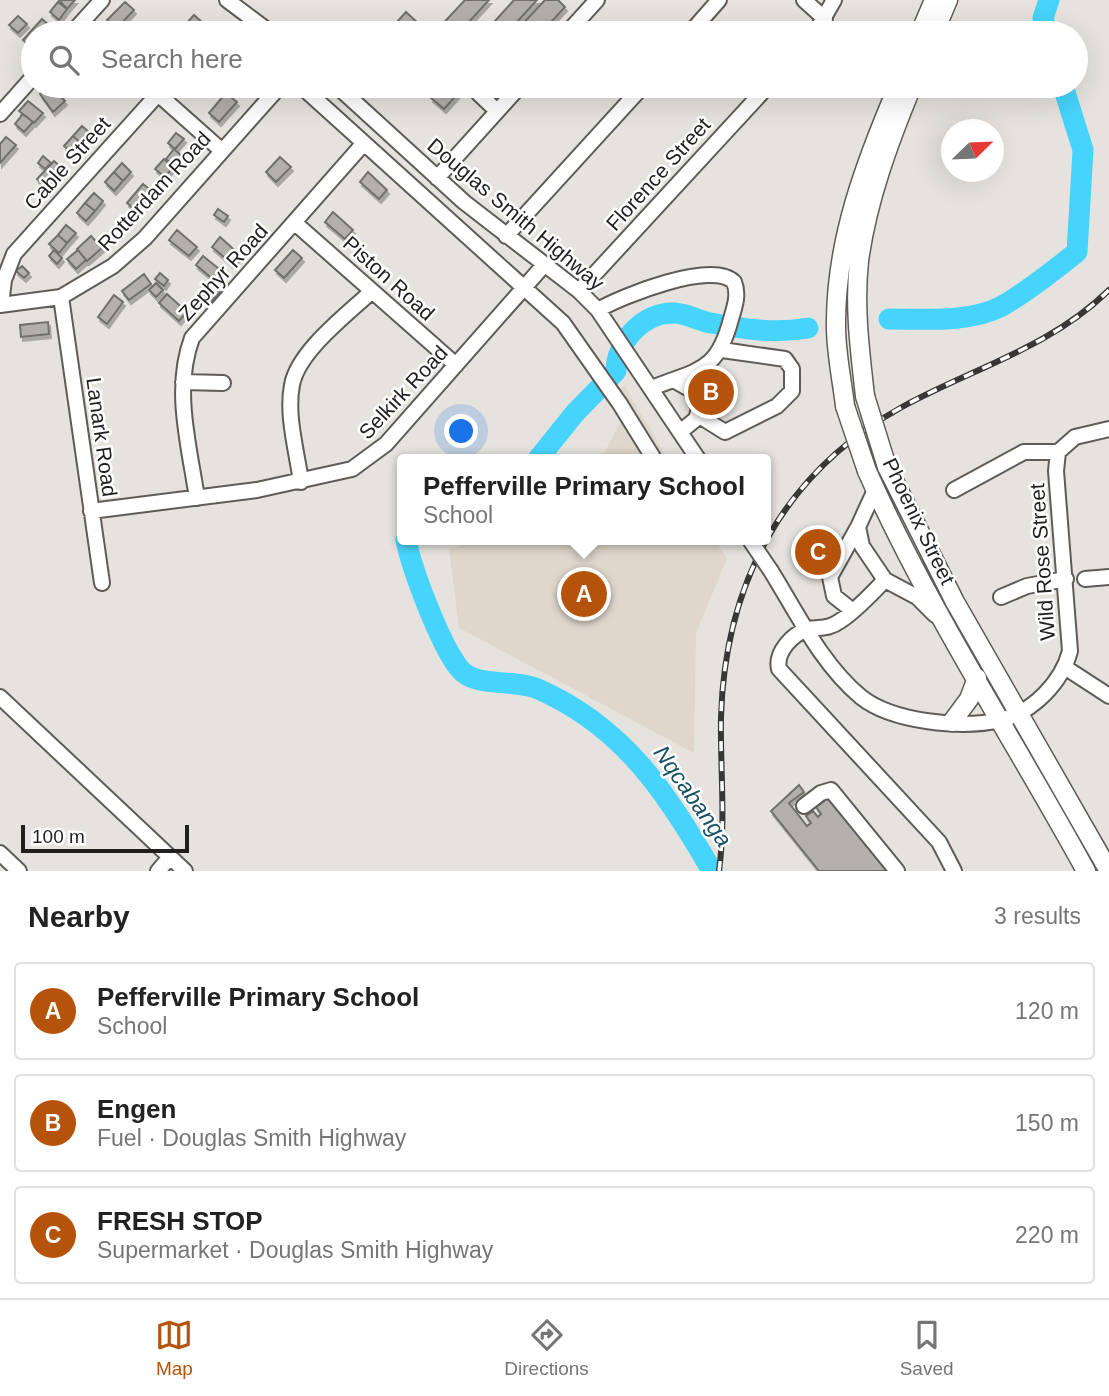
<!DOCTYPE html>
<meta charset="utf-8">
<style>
body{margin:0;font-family:Arial,sans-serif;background:#f2f2f2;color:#222}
.compass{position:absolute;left:941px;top:119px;width:63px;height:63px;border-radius:50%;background:#fff;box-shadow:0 7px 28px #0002;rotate:67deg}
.scale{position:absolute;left:21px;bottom:18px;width:168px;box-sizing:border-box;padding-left:7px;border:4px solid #201f1d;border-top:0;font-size:19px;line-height:24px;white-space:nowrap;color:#201f1d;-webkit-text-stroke:5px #fff;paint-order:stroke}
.you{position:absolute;left:462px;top:432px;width:24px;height:24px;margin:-18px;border:5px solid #fff;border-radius:50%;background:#1a73e8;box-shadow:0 0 0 10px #1a73e833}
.badge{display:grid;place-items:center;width:46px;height:46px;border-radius:50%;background:#b45309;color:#fff;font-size:23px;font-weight:700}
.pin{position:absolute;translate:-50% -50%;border:4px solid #fff;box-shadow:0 2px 7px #0006}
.popup{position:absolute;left:397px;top:454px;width:374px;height:91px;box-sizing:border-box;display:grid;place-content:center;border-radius:7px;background:#fff;filter:drop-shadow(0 2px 5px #0005);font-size:23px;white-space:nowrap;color:#767676}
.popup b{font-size:26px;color:#222}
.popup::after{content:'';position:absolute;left:50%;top:100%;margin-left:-14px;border:14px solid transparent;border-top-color:#fff}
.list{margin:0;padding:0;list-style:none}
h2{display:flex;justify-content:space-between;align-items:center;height:91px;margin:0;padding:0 28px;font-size:30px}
h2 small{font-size:23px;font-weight:400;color:#767676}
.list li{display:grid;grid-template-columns:46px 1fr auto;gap:21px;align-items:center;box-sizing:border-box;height:98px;margin:0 14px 14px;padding:0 14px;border:2px solid #e0e0e0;border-radius:7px}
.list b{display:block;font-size:26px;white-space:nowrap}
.list p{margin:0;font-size:23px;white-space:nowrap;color:#767676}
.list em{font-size:23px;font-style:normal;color:#767676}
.icon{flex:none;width:38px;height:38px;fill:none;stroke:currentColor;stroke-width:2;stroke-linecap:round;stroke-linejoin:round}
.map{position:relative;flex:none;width:1109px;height:871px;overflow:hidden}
.search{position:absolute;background:#fff;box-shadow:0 7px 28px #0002;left:21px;right:21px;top:21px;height:77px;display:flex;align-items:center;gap:18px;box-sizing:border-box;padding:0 24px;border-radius:38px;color:#767676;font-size:26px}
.sheet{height:427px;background:#fff}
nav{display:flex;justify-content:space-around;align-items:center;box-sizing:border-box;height:98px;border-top:2px solid #e0e0e0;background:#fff;font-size:19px;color:#767676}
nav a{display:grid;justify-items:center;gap:4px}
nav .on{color:#b45309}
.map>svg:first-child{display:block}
.built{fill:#dfd7cc}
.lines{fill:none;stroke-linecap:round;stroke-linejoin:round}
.river{stroke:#47d4fc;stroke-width:21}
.building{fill:#b3afab;stroke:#726f6b;stroke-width:2;filter:url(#shadow)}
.minor-casing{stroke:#5f5c58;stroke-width:18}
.major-casing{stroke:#5f5c58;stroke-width:21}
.minor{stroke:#fff;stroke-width:14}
.major{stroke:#fff;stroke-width:18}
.rail-casing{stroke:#393735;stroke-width:6}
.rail{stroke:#fff;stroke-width:3.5;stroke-dasharray:10;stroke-linecap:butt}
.minor-bridge-casing{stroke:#5f5c58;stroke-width:18;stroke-linecap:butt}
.major-bridge-casing{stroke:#5f5c58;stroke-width:21;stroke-linecap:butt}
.minor-bridge{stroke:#fff;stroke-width:14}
.major-bridge{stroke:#fff;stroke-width:18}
.labels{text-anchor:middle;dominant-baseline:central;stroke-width:5;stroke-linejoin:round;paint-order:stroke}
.street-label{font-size:21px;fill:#201f1d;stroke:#fff}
.water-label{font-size:23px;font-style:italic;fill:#185162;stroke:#fff}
</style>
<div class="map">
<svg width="1109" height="871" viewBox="0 0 1109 871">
<defs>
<filter id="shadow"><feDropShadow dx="2" dy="4" stdDeviation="0" flood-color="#0004"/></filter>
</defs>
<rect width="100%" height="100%" fill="#e6e3de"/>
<path class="built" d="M624,385L668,459H601L623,417L614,396Z
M476,540H715L727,559L696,633L694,753L459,628L449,550Z"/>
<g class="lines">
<path class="river" d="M1047,33L1043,18L1049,0
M889,319C924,319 970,323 1002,306C1025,293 1057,268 1077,252L1083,150L1063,86
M538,459L575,413L616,371C616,342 644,311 675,313C688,314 699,321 711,323C744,329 774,334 808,328
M406,540C412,570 440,644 459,668C475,689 513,678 538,689C623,726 668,794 712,871"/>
</g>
<path class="building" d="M59,0H75L67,9Z
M465,0H489L459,33H434Z
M514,0H537L507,33H484Z
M545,0H558L565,7L541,33H514Z
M58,2L67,9L59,20L50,12Z
M125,2L134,10L116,29L107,20Z
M406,12L418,23L410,33H387Z
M194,15L214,33H195L186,24Z
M18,16L27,24L18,33L9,25Z
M42,19L51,27L45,33H33V50L23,40Z
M49,86L65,101L53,112L40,94Z
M53,86H68L69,87L60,96L51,88Z
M442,86H465L444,109L431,98Z
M226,93L237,102L219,122L209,113Z
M28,101L43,113L34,123L19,111Z
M23,114L33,122L24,132L15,124Z
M82,126L91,134L83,145L73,136Z
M176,133L184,139L175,149L168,143Z
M73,136L83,145L74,155L64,146Z
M6,137L16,145L0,163V144Z
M174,149L183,157L176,167L166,159Z
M43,156L51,163L45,169L38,163Z
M280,157L291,167L276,182L266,172Z
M164,159L173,167L165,177L155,169Z
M54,161L64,170L46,188L37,179Z
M122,163L131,172L123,181L114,172Z
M114,172L123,181L114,191L105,182Z
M368,172L387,190L379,199L360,182Z
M143,184L153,192L136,211L127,203Z
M94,193L103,201L95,211L85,203Z
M85,203L95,211L86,221L77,213Z
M218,209L228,216L224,222L214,215Z
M333,212L353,230L345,239L325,222Z
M66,225L76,233L67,243L58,235Z
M177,230L197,247L189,256L169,240Z
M58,235L67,243L59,253L49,244Z
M91,236L102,248L87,261L77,249Z
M220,237L240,255L232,264L212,247Z
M54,250L62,258L57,264L49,256Z
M78,250L86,260L76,269L67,259Z
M293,250L302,258L284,278L275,270Z
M203,256L223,272L215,281L196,265Z
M22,266L29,273L24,278L16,271Z
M160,273L168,280L164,286L155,279Z
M144,274L151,284L129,300L122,291Z
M156,283L163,290L156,297L149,290Z
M210,283L220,292L212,301L202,293Z
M167,294L187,312L179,321L159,303Z
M114,295L123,302L107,324L98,317Z
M48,322L49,334L21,337L20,325Z
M799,785L804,792L789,803L807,826L811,823L806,816L813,811L818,817L821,814L816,807L830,796L888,871H819L771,811Z"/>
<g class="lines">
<g class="minor-casing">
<path id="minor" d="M227,0L271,33
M804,0L825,19
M72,33L102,0
M567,33L597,0
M690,33L719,0
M815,33L834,0
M149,86L221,150
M301,86L563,323L620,404L654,459
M337,86L464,202L579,291L598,310L698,459
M481,86L479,94L497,111
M856,86H857
M0,114L33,77
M437,178L520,86
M295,223L456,365
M506,236L643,86
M579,291L768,86
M61,297L102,583
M0,305L61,297L113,266L145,238L280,86
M1,305L4,280L14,254L158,94
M598,310C622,296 712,260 734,282C739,294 735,306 731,319C717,373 698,369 652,388
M675,381L691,390L699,409L696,419L680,432
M183,382L223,383
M698,415L725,432L777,406L792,391V369L785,359L722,350
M301,482C297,452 286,415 292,385C298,351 348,314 372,291
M875,490L858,527L862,546L885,580L917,597L935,615
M954,490L1024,452H1058L1075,437L1109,429
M197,498C189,445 173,389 192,338L364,143
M91,511L257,490L352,469L386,444L544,265
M771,571C797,613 822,665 861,697C892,722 962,729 1001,720C1033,712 1062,682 1070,651L1056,471L1058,452
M1085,579L1109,577
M885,580C871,594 857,610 840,621C829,629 821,627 809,629C793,633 775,652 779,669L939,842L954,871
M1001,597L1027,586L1066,579
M853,611L834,596L830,577L858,527
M1066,668L1109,696
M0,697L185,871
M804,806L821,793L831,790L897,871
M0,853L19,871
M158,871L170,857"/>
</g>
<g class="major-casing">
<path id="major" d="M920,33L934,0
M934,33L948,0
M865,396C860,352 854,306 859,261C867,201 889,142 912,86
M845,406C842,380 836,353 836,327C835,242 865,163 898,86
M887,467L955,602L1109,871
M867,471C929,610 1013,738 1086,871
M952,722L969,699L977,678"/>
</g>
<use href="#minor" class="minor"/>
<use href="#major" class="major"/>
<g class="rail-casing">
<path id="rail" d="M719,871C726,820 720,768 721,717C725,583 783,473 902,407C973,368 1050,348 1109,290"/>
</g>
<use href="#rail" class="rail"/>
<g class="minor-bridge-casing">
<path id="minor-bridge" d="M750,540L771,571"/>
</g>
<g class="major-bridge-casing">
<path id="major-bridge" d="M865,396L887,467
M845,406L867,471"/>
</g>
<use href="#minor-bridge" class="minor-bridge"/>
<use href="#major-bridge" class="major-bridge"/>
</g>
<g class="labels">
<g class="street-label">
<text transform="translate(67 163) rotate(-48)">Cable Street</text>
<text transform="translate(658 174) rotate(-48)">Florence Street</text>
<text transform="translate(154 191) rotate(-47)">Rotterdam Road</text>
<text transform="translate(516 214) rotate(40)">Douglas Smith Highway</text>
<text transform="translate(223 272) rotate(-48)">Zephyr Road</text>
<text transform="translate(389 278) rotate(42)">Piston Road</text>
<text transform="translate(403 392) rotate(-47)">Selkirk Road</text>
<text transform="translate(102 437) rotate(82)">Lanark Road</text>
<text transform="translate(919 521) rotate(64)">Phoenix Street</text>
<text transform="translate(1042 562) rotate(-94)">Wild Rose Street</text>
</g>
<g class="water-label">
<text transform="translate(693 796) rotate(55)">Nqcabanga</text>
</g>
</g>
</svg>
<svg class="compass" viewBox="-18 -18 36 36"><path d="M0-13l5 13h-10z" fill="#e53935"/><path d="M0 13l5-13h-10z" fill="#767676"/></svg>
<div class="scale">100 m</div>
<div class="you"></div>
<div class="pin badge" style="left:584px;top:594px">A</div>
<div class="popup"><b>Pefferville Primary School</b>School</div>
<div class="pin badge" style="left:711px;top:392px">B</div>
<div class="pin badge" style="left:818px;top:552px">C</div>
<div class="search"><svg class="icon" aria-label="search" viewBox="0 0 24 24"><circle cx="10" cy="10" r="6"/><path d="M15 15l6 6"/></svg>Search here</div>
</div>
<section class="sheet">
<h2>Nearby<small>3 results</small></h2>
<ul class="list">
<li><span class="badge">A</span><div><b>Pefferville Primary School</b><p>School</p></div><em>120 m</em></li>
<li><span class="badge">B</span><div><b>Engen</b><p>Fuel · Douglas Smith Highway</p></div><em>150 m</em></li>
<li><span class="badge">C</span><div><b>FRESH STOP</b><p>Supermarket · Douglas Smith Highway</p></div><em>220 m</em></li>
</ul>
</section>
<nav>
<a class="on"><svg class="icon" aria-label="map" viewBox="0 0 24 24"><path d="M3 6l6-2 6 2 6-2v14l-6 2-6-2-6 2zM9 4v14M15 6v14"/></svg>Map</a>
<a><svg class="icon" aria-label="directions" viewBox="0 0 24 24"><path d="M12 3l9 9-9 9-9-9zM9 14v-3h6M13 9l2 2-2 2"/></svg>Directions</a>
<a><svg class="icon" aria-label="saved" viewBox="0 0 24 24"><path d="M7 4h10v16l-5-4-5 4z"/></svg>Saved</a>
</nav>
